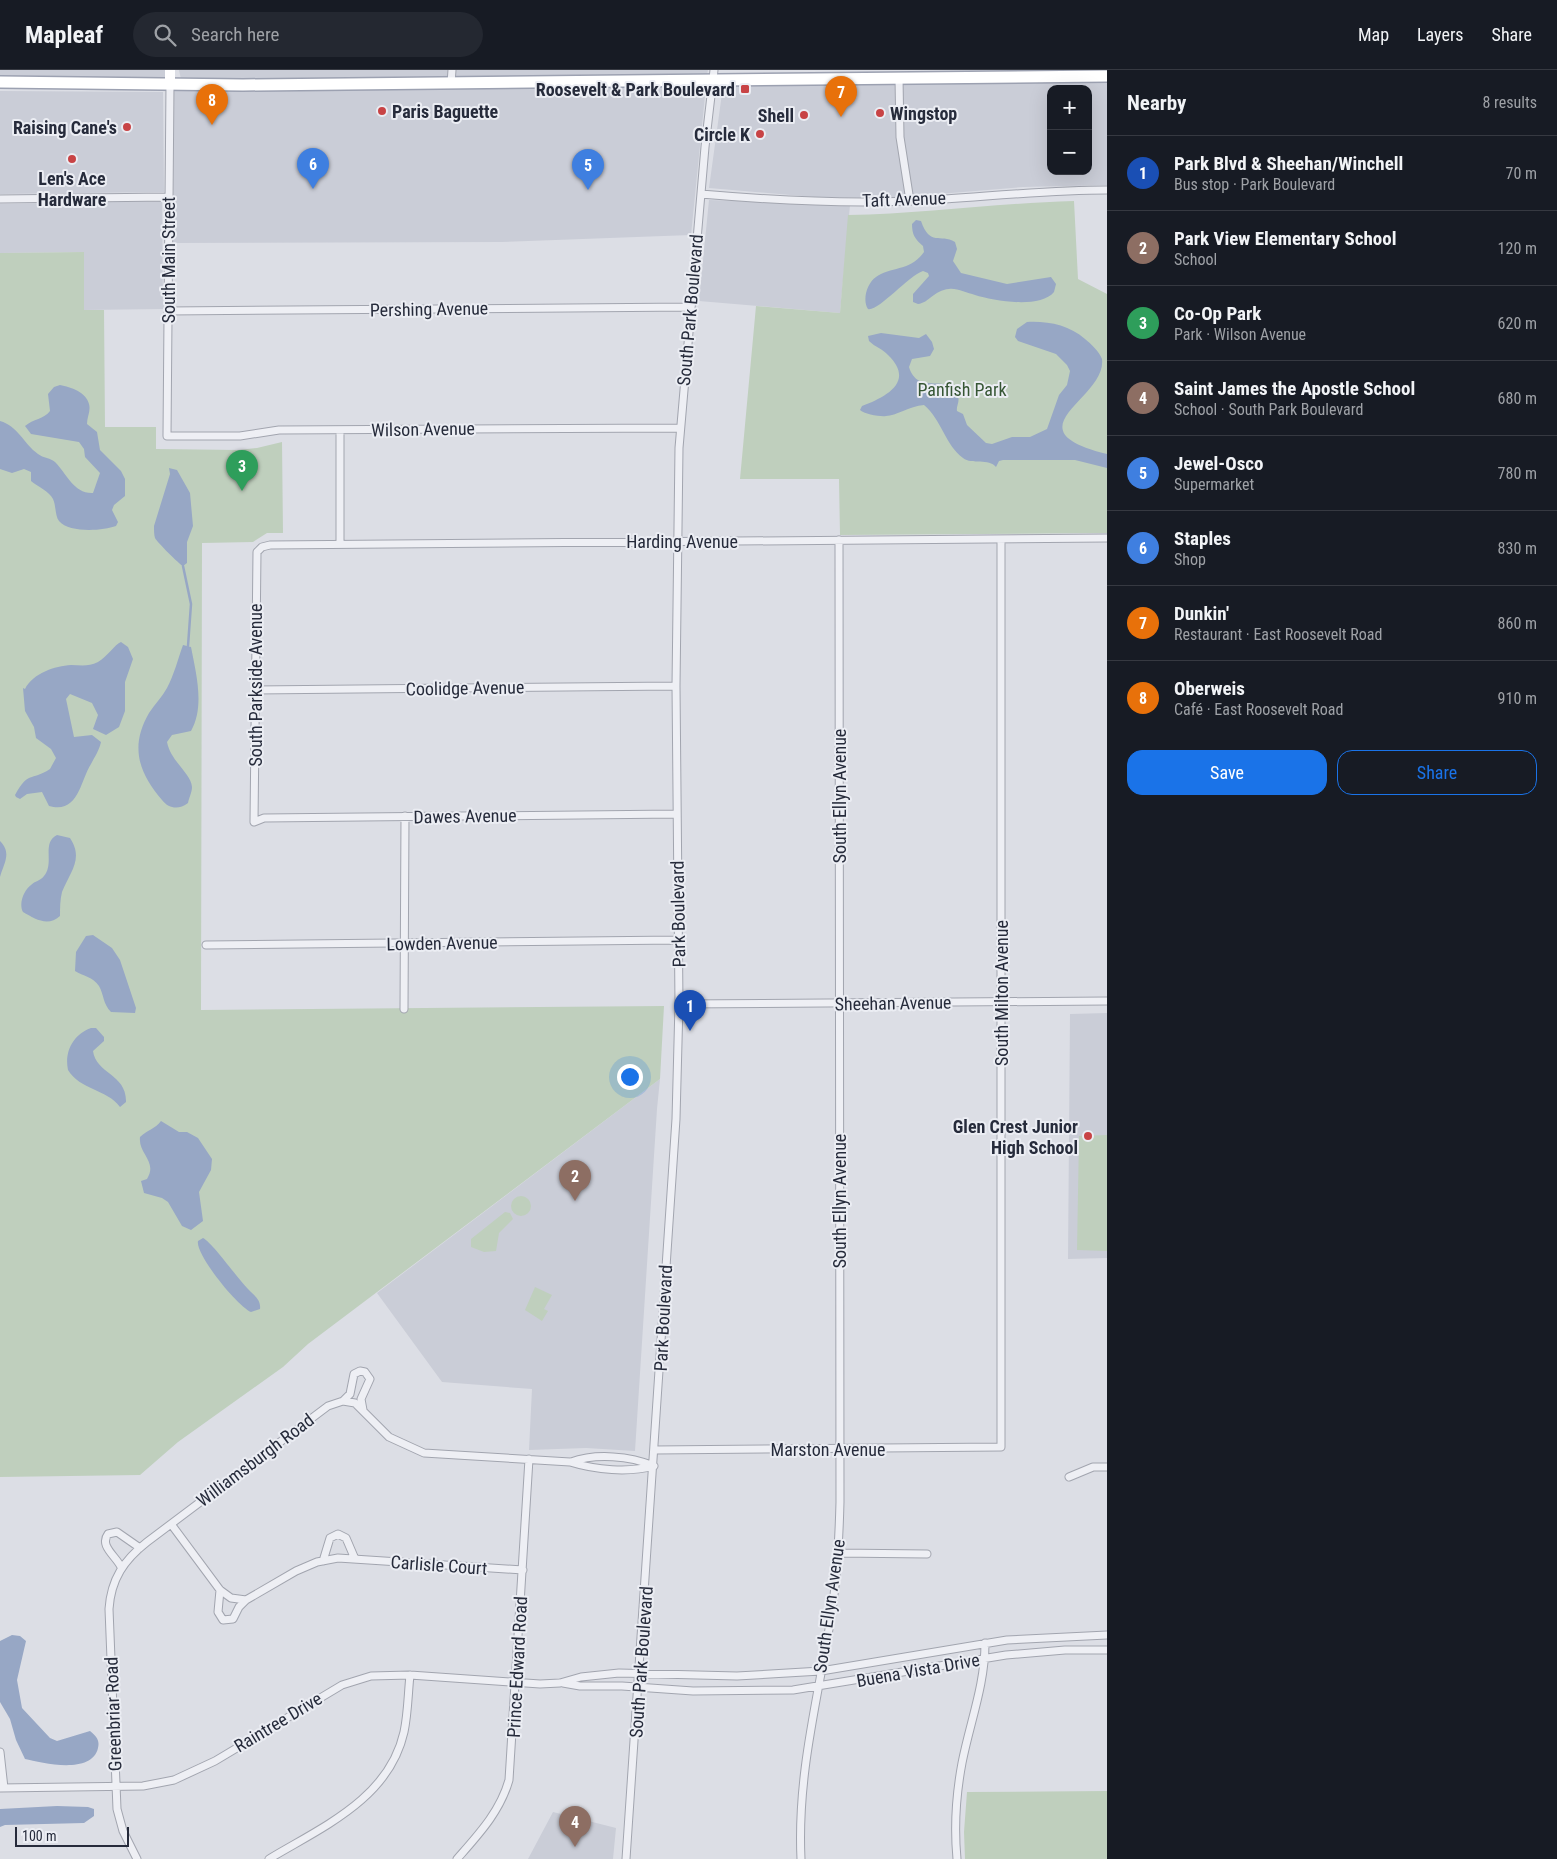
<!DOCTYPE html>
<meta charset="utf-8">
<style>
body{margin:0;font-family:"Roboto Condensed",sans-serif;background:#242831;color:#f1f3f6}
.controls{position:absolute;right:15px;top:15px;display:grid;overflow:hidden;border-radius:10px;box-shadow:0 5px 20px #0002}
.controls button{width:45px;height:45px;display:grid;place-items:center;padding:0;border:0;border-bottom:1px solid #363941;background:#171b24;color:#f1f3f6;font:25px sans-serif}
.scale{position:absolute;left:15px;bottom:12px;width:114px;box-sizing:border-box;padding-left:5px;border:2px solid #262b3b;border-top:0;font-size:14px;line-height:18px;white-space:nowrap;color:#262b3b;-webkit-text-stroke:4px #ebedf3;paint-order:stroke}
.you{position:absolute;left:629px;top:1006px;width:18px;height:18px;margin:-12px;border:4px solid #fff;border-radius:50%;background:#1a73e8;box-shadow:0 0 0 8px #1a73e833}
.badge{display:grid;place-items:center;width:32px;height:32px;border-radius:50%;background:#1a73e8;color:#fff;font-size:16px;font-weight:700}
.pin{position:absolute;translate:-50% -41px;filter:drop-shadow(0 1px 2px #0008)}
.pin::after{content:'';position:absolute;top:26px;width:18px;height:15px;background:inherit;clip-path:polygon(0 0,100% 0,50% 100%)}
.list{margin:0;padding:0;list-style:none}
h2{display:flex;justify-content:space-between;align-items:center;height:65px;margin:0;padding:0 20px;font-size:21px}
h2 small{font-size:16px;font-weight:400;color:#9ea1a6}
.list li{display:grid;grid-template-columns:32px 1fr auto;gap:15px;align-items:center;box-sizing:border-box;height:75px;padding:0 20px;border-top:1px solid #363941}
.list b{display:block;font-size:19px;white-space:nowrap}
.list p{margin:0;font-size:16px;white-space:nowrap;color:#9ea1a6}
.list em{font-size:16px;font-style:normal;color:#9ea1a6}
.actions{display:flex;gap:10px;padding:15px 20px}
.actions a{flex:1;padding:11px 0;border:1px solid #1a73e8;border-radius:15px;text-align:center;font-size:18px;color:#1a73e8}
.actions .main{background:#1a73e8;color:#fff}
.icon{flex:none;width:28px;height:28px;fill:none;stroke:currentColor;stroke-width:2;stroke-linecap:round;stroke-linejoin:round}
.map{position:relative;flex:none;width:1107px;height:1789px;overflow:hidden}
header{display:flex;align-items:center;gap:30px;box-sizing:border-box;height:70px;padding:0 25px;background:#171b24;border-bottom:1px solid #363941}
header strong{font-size:24px}
nav{display:flex;gap:28px;margin-inline-start:auto;font-size:18px}
.search{width:350px;height:45px;background:#242831;display:flex;align-items:center;gap:12px;box-sizing:border-box;padding:0 18px;border-radius:28px;color:#9ea1a6;font-size:19px}
main{display:flex}
aside{flex:1;background:#171b24}
.map>svg:first-child{display:block}
.built{fill:#cacdd7;fill-rule:evenodd}
.green{fill:#bfcfbd}
.water{fill:#97a7c5}
.lines{fill:none;stroke-linecap:round;stroke-linejoin:round}
.stream{stroke:#97a7c5;stroke-width:2.5}
.street-casing{stroke:#a2a5af;stroke-width:9}
.primary-casing{stroke:#9ca1b1;stroke-width:14}
.street{stroke:#eeeff4;stroke-width:7}
.secondary{stroke:#fff;stroke-width:10}
.primary{stroke:#fff;stroke-width:11}
.poi-dot{fill:#c84345;stroke:#ebedf3;stroke-width:2}
.labels{text-anchor:middle;dominant-baseline:central;stroke-width:4;stroke-linejoin:round;paint-order:stroke}
.poi-label{font-size:18px;font-weight:bold;fill:#262b3b;stroke:#ebedf3;text-anchor:end}
.street-label{font-size:18px;fill:#262b3b;stroke:#ebedf3}
.park-label{font-size:18px;fill:#365634;stroke:#ebedf3}
</style>
<header>
<strong>Mapleaf</strong>
<div class="search"><svg class="icon" aria-label="search" viewBox="0 0 24 24"><circle cx="10" cy="10" r="6"/><path d="M15 15l6 6"/></svg>Search here</div>
<nav><a>Map</a><a>Layers</a><a>Share</a></nav>
</header>
<main>
<div class="map">
<svg width="1107" height="1789" viewBox="0 0 1107 1789">
<rect width="100%" height="100%" fill="#dcdee5"/>
<path class="built" d="M0,0H165V9L0,7Z
M179,0H708L707,5L181,9Z
M1107,12V115L1023,117L890,128L814,127L709,118L723,16ZM1051,19H1088V101H1051Z
M706,16L691,165L502,172L173,173L174,21Z
M0,21L163,22L164,122L0,124Z
M709,130L850,135L840,243L699,231Z
M162,131L163,239L84,240V182L0,183V134Z
M1107,943V1188L1068,1189L1070,944Z
M660,1009L657,1039L635,1381L586,1378L529,1380L532,1319L442,1312L377,1223Z
M553,1742L616,1758L613,1789H528Z"/>
<path class="green" d="M1074,131L1078,209L1107,224V463L840,465L839,409H740L756,236L840,243L848,145C923,144 998,133 1074,131Z
M84,182V240H104L105,357H156V379L239,380L257,378L282,372L283,463H267L253,472L202,473L201,940L664,936L660,1009L308,1274L283,1297L178,1372L140,1405L0,1407V183Z
M1107,1065V1181L1077,1180L1079,1066Z
M511 1136a10 10 0 1 1 20 0a10 10 0 1 1-20 0Z
M505,1142L510,1143L513,1149L499,1163L496,1181L484,1182L471,1177V1169Z
M535,1217L552,1225L544,1239L548,1241L542,1251L525,1240Z
M1107,1721V1789H965L964,1762L967,1722Z"/>
<path class="water" d="M916,150L921,151C930,177 940,163 955,172L957,179L953,191L961,203L1007,214L1051,207L1056,214L1054,222C1040,239 994,231 975,225C967,223 957,218 949,219C934,220 929,233 918,234L913,232V224L929,206L928,203L923,201C908,206 878,242 868,239C862,230 867,213 876,207C891,196 910,202 924,182L923,176C915,169 912,165 912,154Z
M1027,252C1048,251 1069,255 1085,269C1091,274 1099,281 1102,289C1107,329 1007,359 1107,384V398L1075,390H1003L999,391L996,397C989,388 972,395 963,388C946,376 941,349 924,335C909,336 896,346 886,346C881,347 864,344 860,340L862,336C885,327 916,312 888,285C883,279 875,277 869,271L868,266L881,263L919,268L926,264L932,272L934,279L930,286L912,289L909,297C918,327 949,301 958,326C960,332 956,336 957,341L963,344L967,355L986,373L992,374L1012,367H1030L1047,359L1059,325L1067,315L1070,301L1067,295L1056,284L1018,271L1015,267L1017,259Z
M60,315C71,317 86,322 89,334C91,341 87,347 87,354L97,362L100,380L121,401L125,409V426L114,435L112,440L118,452L116,456C102,461 69,463 59,451C55,446 56,435 53,429C50,422 37,416 31,411V402L24,399L12,403L0,399V351C18,356 23,373 38,384C43,388 51,388 55,392C67,404 74,424 93,423L100,403L85,387L84,379L79,372L31,364L25,356C33,349 44,349 50,341L48,324L54,317Z
M169,398L177,400L190,423L193,456L187,472V493L183,496C179,494 157,472 155,468C154,465 154,460 154,456L170,404Z
M121,572L128,577L133,589L125,612V641L119,657L106,665L93,659L98,645L92,633L70,624L66,629L74,667L92,665L101,672C99,681 95,686 91,694C80,711 79,744 49,736L42,722L27,724L20,729L16,727L15,725C29,700 30,712 50,699L56,688L51,679L36,668L34,657L25,641L23,618L25,619C33,603 55,596 71,595C80,595 88,597 98,592C107,587 115,574 121,572Z
M183,575L191,577C196,603 205,637 191,661L172,665L167,672C171,692 191,703 192,717C192,722 189,728 188,733C179,740 169,739 162,730C138,702 130,676 149,643C155,634 162,627 167,618C174,605 178,589 183,575Z
M57,765L70,768C84,789 70,802 62,822C60,830 60,838 60,846C48,857 35,849 23,842C18,833 25,819 31,815C35,811 40,811 44,806C55,793 41,773 57,765Z
M0,771C12,783 4,793 0,807Z
M93,865L112,878L120,890L136,938L135,943L111,942C103,934 104,925 99,916C93,907 83,906 75,901L76,882L86,866Z
M91,958H96L104,967V971L93,981C96,1004 127,1004 126,1032L120,1037C107,1019 80,1020 68,1000C64,981 74,964 91,958Z
M161,1051L179,1062H187L198,1068L212,1089L211,1100L199,1122L203,1151L191,1160L182,1156L168,1132L162,1128L144,1123L141,1111L147,1109C158,1091 138,1084 140,1067C147,1060 155,1059 161,1051Z
M203,1168C214,1174 238,1210 251,1222C256,1227 261,1231 260,1239L251,1242C237,1236 195,1184 198,1171Z
M12,1565L20,1566L26,1571L17,1610L22,1638L50,1668L57,1671L90,1661C96,1666 100,1670 98,1678C92,1705 42,1693 25,1689L16,1670L10,1649L0,1632V1571Z
M57,1736L88,1737L94,1739V1746L84,1753L5,1755L0,1757V1739Z"/>
<g class="lines">
<path class="stream" d="M183,496L191,534L188,576"/>
<g class="street-casing">
<path id="street" d="M899,8L900,67L910,131
M451,13L452,0
M170,14L167,366H240L279,360L680,358
M701,124C770,130 840,134 910,131C976,128 1041,120 1107,120
M0,129L168,127
M168,241L690,237
M340,360V474
M255,620L676,616
M677,744L264,748L254,752L257,482L262,477L270,475L1107,468
M206,875L678,870
M679,934L1107,931
M404,939L405,746
M343,1331L350,1324L354,1304L360,1301L365,1302L370,1309L361,1329L363,1340
M655,1380L1001,1377V469
M571,1392C596,1383 630,1386 654,1396
M1069,1407L1093,1397H1107
M171,1454L220,1520L231,1528L246,1530L296,1501L317,1492L338,1488L523,1500
M838,1483L927,1484
M323,1491L330,1468L338,1464L346,1468L355,1489
M121,1497C116,1486 99,1476 108,1464L117,1462L140,1478
M220,1520L218,1542L223,1550L233,1549L239,1537L246,1530
M563,1613L580,1616H622L693,1621L793,1620L1006,1585L1065,1580H1107
M0,1682L4,1718
M0,1718L143,1716L174,1710L215,1691L342,1615L371,1606L410,1605L540,1614L560,1613L581,1607L619,1603L737,1606L821,1601L1007,1570L1107,1565
M137,1789L123,1761L117,1739L109,1539C111,1509 124,1490 147,1472L328,1336L343,1331L355,1333L389,1367L424,1383L570,1392C596,1400 628,1403 654,1396
M269,1789C322,1757 389,1729 404,1662C408,1643 408,1624 410,1605
M457,1789C478,1765 500,1742 509,1710L529,1389
M626,1789L676,1049L679,934L676,616L679,378L705,77L714,0
M801,1789C797,1704 818,1629 831,1547C837,1509 839,1471 840,1432L839,470
M957,1789C954,1757 956,1725 962,1693C970,1652 985,1615 985,1573"/>
</g>
<g class="primary-casing">
<path id="primary" d="M0,12L243,15L1107,6"/>
</g>
<use href="#street" class="street"/>
<path class="secondary" d="M170,14V0"/>
<use href="#primary" class="primary"/>
</g>
<g class="poi-dot">
<rect x="740" y="14" width="10" height="10" rx="2.5"/>
<circle cx="382" cy="41" r="5"/>
<circle cx="880" cy="43" r="5"/>
<circle cx="804" cy="45" r="5"/>
<circle cx="127" cy="57" r="5"/>
<circle cx="760" cy="64" r="5"/>
<circle cx="72" cy="89" r="5"/>
<circle cx="1088" cy="1066" r="5"/>
</g>
<g class="labels">
<g class="poi-label">
<text x="735" y="19">Roosevelt &amp; Park Boulevard</text>
<text x="392" y="41" text-anchor="start">Paris Baguette</text>
<text x="890" y="43" text-anchor="start">Wingstop</text>
<text x="794" y="45">Shell</text>
<text x="117" y="57">Raising Cane's</text>
<text x="750" y="64">Circle K</text>
<text x="72" y="108" text-anchor="middle">Len's Ace<tspan x="72" dy="21">Hardware</tspan></text>
<text x="1078" y="1056">Glen Crest Junior<tspan x="1078" dy="21">High School</tspan></text>
</g>
<g class="street-label">
<text transform="translate(904 129) rotate(-2)">Taft Avenue</text>
<text transform="translate(168 190) rotate(-90)">South Main Street</text>
<text transform="translate(429 239) rotate(-1)">Pershing Avenue</text>
<text transform="translate(690 240) rotate(-85)">South Park Boulevard</text>
<text transform="translate(423 359) rotate(-1)">Wilson Avenue</text>
<text x="682" y="471">Harding Avenue</text>
<text transform="translate(255 615) rotate(-90)">South Parkside Avenue</text>
<text transform="translate(465 618) rotate(-1)">Coolidge Avenue</text>
<text transform="translate(839 726) rotate(-90)">South Ellyn Avenue</text>
<text transform="translate(465 746) rotate(-1)">Dawes Avenue</text>
<text transform="translate(678 844) rotate(-91)">Park Boulevard</text>
<text transform="translate(442 873) rotate(-1)">Lowden Avenue</text>
<text transform="translate(1001 923) rotate(-90)">South Milton Avenue</text>
<text transform="translate(893 933) rotate(-1)">Sheehan Avenue</text>
<text transform="translate(839 1131) rotate(-90)">South Ellyn Avenue</text>
<text transform="translate(663 1248) rotate(-87)">Park Boulevard</text>
<text x="828" y="1379">Marston Avenue</text>
<text transform="translate(255 1390) rotate(-37)">Williamsburgh Road</text>
<text transform="translate(439 1495) rotate(4)">Carlisle Court</text>
<text transform="translate(829 1536) rotate(-82)">South Ellyn Avenue</text>
<text transform="translate(641 1592) rotate(-86)">South Park Boulevard</text>
<text transform="translate(517 1597) rotate(-87)">Prince Edward Road</text>
<text transform="translate(918 1600) rotate(-10)">Buena Vista Drive</text>
<text transform="translate(113 1644) rotate(-92)">Greenbriar Road</text>
<text transform="translate(278 1652) rotate(-31)">Raintree Drive</text>
</g>
<g class="park-label">
<text x="962" y="319">Panfish Park</text>
</g>
</g>
</svg>
<div class="controls">
<button>+</button>
<button>−</button>
</div>
<div class="scale">100 m</div>
<div class="you"></div>
<div class="pin badge" style="left:690px;top:961px;background:#1a4fb4">1</div>
<div class="pin badge" style="left:575px;top:1131px;background:#8d6e63">2</div>
<div class="pin badge" style="left:242px;top:421px;background:#2e9e5b">3</div>
<div class="pin badge" style="left:575px;top:1777px;background:#8d6e63">4</div>
<div class="pin badge" style="left:588px;top:120px;background:#3f7fe0">5</div>
<div class="pin badge" style="left:313px;top:119px;background:#3f7fe0">6</div>
<div class="pin badge" style="left:841px;top:47px;background:#e8710a">7</div>
<div class="pin badge" style="left:212px;top:55px;background:#e8710a">8</div>
</div>
<aside>
<h2>Nearby<small>8 results</small></h2>
<ul class="list">
<li><span class="badge" style="background:#1a4fb4">1</span><div><b>Park Blvd &amp; Sheehan/Winchell</b><p>Bus stop · Park Boulevard</p></div><em>70 m</em></li>
<li><span class="badge" style="background:#8d6e63">2</span><div><b>Park View Elementary School</b><p>School</p></div><em>120 m</em></li>
<li><span class="badge" style="background:#2e9e5b">3</span><div><b>Co-Op Park</b><p>Park · Wilson Avenue</p></div><em>620 m</em></li>
<li><span class="badge" style="background:#8d6e63">4</span><div><b>Saint James the Apostle School</b><p>School · South Park Boulevard</p></div><em>680 m</em></li>
<li><span class="badge" style="background:#3f7fe0">5</span><div><b>Jewel-Osco</b><p>Supermarket</p></div><em>780 m</em></li>
<li><span class="badge" style="background:#3f7fe0">6</span><div><b>Staples</b><p>Shop</p></div><em>830 m</em></li>
<li><span class="badge" style="background:#e8710a">7</span><div><b>Dunkin'</b><p>Restaurant · East Roosevelt Road</p></div><em>860 m</em></li>
<li><span class="badge" style="background:#e8710a">8</span><div><b>Oberweis</b><p>Café · East Roosevelt Road</p></div><em>910 m</em></li>
</ul>
<div class="actions"><a class="main">Save</a><a>Share</a></div>
</aside>
</main>
